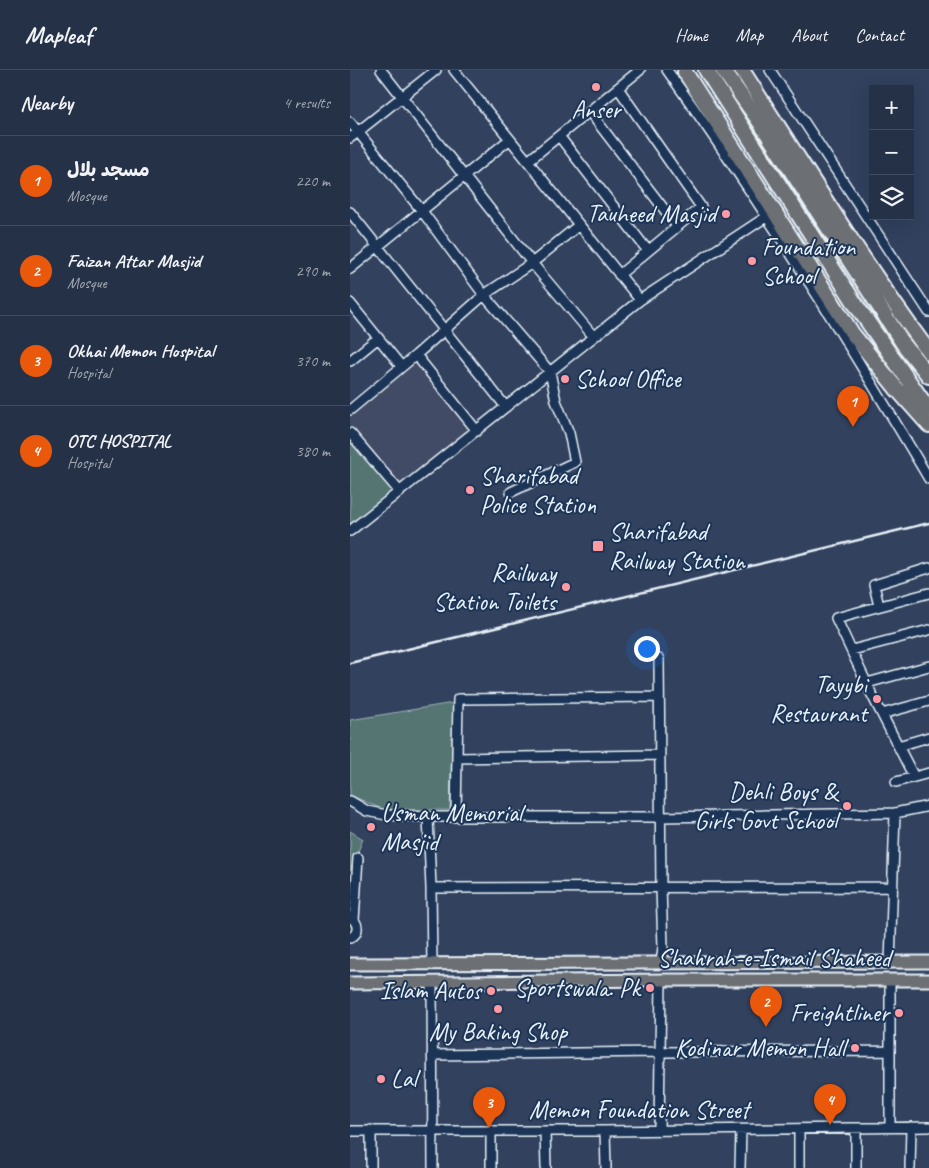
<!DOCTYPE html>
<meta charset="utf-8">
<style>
body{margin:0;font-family:Caveat,"Playpen Sans Arabic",sans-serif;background:#313d51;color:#f1f3f6}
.controls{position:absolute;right:15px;top:15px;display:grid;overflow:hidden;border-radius:0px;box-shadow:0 5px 20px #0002}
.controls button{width:45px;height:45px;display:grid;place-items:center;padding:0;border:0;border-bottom:1px solid #424c5f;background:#253146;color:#f1f3f6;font:25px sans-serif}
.you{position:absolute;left:296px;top:578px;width:18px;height:18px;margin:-12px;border:4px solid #fff;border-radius:50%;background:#1a73e8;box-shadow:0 0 0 8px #1a73e833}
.badge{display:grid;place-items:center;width:32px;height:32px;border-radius:50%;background:#ea580c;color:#fff;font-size:16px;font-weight:700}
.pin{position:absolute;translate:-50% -41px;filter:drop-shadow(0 1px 2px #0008)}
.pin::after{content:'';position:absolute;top:26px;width:18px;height:15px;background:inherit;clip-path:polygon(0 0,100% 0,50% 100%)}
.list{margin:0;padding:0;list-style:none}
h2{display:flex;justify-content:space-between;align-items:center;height:65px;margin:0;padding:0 20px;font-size:21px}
h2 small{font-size:16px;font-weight:400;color:#a3a9b3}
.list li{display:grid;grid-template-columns:32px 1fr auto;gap:15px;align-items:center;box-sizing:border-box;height:90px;padding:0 20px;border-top:1px solid #424c5f}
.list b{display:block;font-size:19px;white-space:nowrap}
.list p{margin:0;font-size:16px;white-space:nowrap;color:#a3a9b3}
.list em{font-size:16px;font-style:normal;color:#a3a9b3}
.icon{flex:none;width:28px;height:28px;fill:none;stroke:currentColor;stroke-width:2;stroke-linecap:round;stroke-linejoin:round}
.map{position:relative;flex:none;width:579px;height:1098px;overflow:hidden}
header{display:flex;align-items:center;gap:30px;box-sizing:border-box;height:70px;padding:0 25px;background:#253146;border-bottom:1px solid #424c5f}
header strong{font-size:24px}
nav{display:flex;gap:28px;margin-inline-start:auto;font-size:18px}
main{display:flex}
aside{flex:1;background:#253146}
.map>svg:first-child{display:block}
.built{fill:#424c66}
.green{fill:#547473;stroke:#9eb2b6}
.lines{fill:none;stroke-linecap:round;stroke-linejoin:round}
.minor-casing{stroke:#e8f1f8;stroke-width:12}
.major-casing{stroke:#e8f1f8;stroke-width:15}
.highway-casing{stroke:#e8f1f8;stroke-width:18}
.minor{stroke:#1d3557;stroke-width:9}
.major{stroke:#6c6f75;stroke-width:11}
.highway{stroke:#6c6f75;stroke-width:14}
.rail{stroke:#e8f1f8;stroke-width:2.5}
.poi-dot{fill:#ff9aa2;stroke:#1d3557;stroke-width:2}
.labels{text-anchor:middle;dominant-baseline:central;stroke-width:4;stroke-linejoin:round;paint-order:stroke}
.poi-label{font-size:25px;fill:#e8f1f8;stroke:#1d3557;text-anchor:end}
.street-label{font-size:25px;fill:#e8f1f8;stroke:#1d3557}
</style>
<header>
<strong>Mapleaf</strong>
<nav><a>Home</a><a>Map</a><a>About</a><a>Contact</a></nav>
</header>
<main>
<aside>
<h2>Nearby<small>4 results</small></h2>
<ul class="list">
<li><span class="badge">1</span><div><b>مسجد بلال</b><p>Mosque</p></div><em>220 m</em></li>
<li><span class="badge">2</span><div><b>Faizan Attar Masjid</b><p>Mosque</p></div><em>290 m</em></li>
<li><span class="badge">3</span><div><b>Okhai Memon Hospital</b><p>Hospital</p></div><em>370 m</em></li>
<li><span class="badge">4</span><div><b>OTC HOSPITAL</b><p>Hospital</p></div><em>380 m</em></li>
</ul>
</aside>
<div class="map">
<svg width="579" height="1098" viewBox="0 0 579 1098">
<rect width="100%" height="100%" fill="#31415e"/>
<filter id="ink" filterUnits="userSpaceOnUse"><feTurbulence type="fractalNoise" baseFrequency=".02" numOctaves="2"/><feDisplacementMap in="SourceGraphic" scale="10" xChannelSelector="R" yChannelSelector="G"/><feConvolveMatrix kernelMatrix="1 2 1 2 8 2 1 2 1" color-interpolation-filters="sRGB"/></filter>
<g filter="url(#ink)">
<path class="built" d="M66,285L127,360L50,421L0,362V336Z"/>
<path class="green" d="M0,361L50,421L0,461Z
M103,633L100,740L32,739L0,725V650Z
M0,761L13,769L0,801Z"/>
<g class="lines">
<g class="minor-casing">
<path id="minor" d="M31,0L182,193L244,267
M104,0L290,230
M317,0C411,132 497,270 579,409
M420,0L579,242
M268,18L351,137L269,205
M239,41L327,156
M0,52L72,141L134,225L200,302L206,331L219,363L225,392L161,422
M209,66L298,181
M0,68L86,0
M178,91L290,0
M0,142L156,337
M0,199L160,69
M0,233L51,296
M66,285L134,225L182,193L229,155
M0,291L28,268
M0,340L66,285L127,361
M0,363L50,422
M0,461L290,230L416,147
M529,536L524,515L579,498
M502,580L579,560
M309,589L311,818L313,877L311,894
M517,613L579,596
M532,644L579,631
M548,676L579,667
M107,688L309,685
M564,707L522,625L486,548L579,523
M546,712L579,703
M0,731L17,741L36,745L78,747H310L545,743L579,736
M106,746L108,629L309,627
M78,747L81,818L82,895
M81,818L543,817
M4,850L8,788
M0,868C10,863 9,853 0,847
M540,893L545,743
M540,910V1057
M82,912L83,1098
M82,985L310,982L540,981
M141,1060V1098
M309,1060L311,910
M0,1061H255L579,1057
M195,1061L196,1098
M255,1061L256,1098
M21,1098V1060
M390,1098L391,1060
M449,1098V1059
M506,1098V1058
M560,1098L561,1057"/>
</g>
<g class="major-casing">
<path id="major" d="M0,894L579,892
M0,913L314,910H579"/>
</g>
<g class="highway-casing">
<path id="highway" d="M356,0L508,238L579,340
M373,0L409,51L554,275L579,306
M392,0C453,95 512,191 579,282
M335,2L502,263L546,318L579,355"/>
</g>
<use href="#minor" class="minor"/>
<use href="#major" class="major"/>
<use href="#highway" class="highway"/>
<path class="rail" d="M0,593L579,453"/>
</g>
</g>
<g class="poi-dot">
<circle cx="246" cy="17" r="5"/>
<circle cx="376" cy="144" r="5"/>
<circle cx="402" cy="191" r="5"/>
<circle cx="215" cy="309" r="5"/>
<circle cx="120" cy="420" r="5"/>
<rect x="242" y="470" width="12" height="12" rx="2.5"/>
<circle cx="216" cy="517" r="5"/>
<circle cx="527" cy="629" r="5"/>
<circle cx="497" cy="736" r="5"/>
<circle cx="21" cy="757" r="5"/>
<circle cx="300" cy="918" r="5"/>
<circle cx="141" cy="921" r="5"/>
<circle cx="148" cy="939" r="5"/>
<circle cx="549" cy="943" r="5"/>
<circle cx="505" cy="978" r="5"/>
<circle cx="31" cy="1009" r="5"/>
</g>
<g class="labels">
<g class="poi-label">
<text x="246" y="40" text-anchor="middle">Anser</text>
<text x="366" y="144">Tauheed Masjid</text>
<text x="412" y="177" text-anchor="start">Foundation<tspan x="412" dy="29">School</tspan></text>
<text x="225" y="309" text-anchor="start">School Office</text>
<text x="130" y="406" text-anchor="start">Sharifabad<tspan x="130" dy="29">Police Station</tspan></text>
<text x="259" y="462" text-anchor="start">Sharifabad<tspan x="259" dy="29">Railway Station</tspan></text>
<text x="206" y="503">Railway<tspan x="206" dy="29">Station Toilets</tspan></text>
<text x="517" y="615">Tayybi<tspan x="517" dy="29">Restaurant</tspan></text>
<text x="487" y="722">Dehli Boys &amp;<tspan x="487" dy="29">Girls Govt School</tspan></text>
<text x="31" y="743" text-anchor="start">Usman Memorial<tspan x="31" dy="29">Masjid</tspan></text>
<text x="290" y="918">Sportswala. Pk</text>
<text x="131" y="921">Islam Autos</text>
<text x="539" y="943">Freightliner</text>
<text x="148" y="962" text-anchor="middle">My Baking Shop</text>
<text x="495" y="978">Kodinar Memon Hall</text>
<text x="41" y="1009" text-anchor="start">Lal</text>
</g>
<g class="street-label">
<text x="424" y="888">Shahrah-e-Ismail Shaheed</text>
<text x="289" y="1040">Memon Foundation Street</text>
</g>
</g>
</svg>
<div class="controls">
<button>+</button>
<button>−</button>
<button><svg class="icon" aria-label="layers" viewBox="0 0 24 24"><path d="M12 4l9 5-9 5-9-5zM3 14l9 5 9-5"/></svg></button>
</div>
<div class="you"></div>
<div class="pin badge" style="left:503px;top:357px">1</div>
<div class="pin badge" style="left:416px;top:957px">2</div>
<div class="pin badge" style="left:139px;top:1058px">3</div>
<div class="pin badge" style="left:480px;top:1055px">4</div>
</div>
</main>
